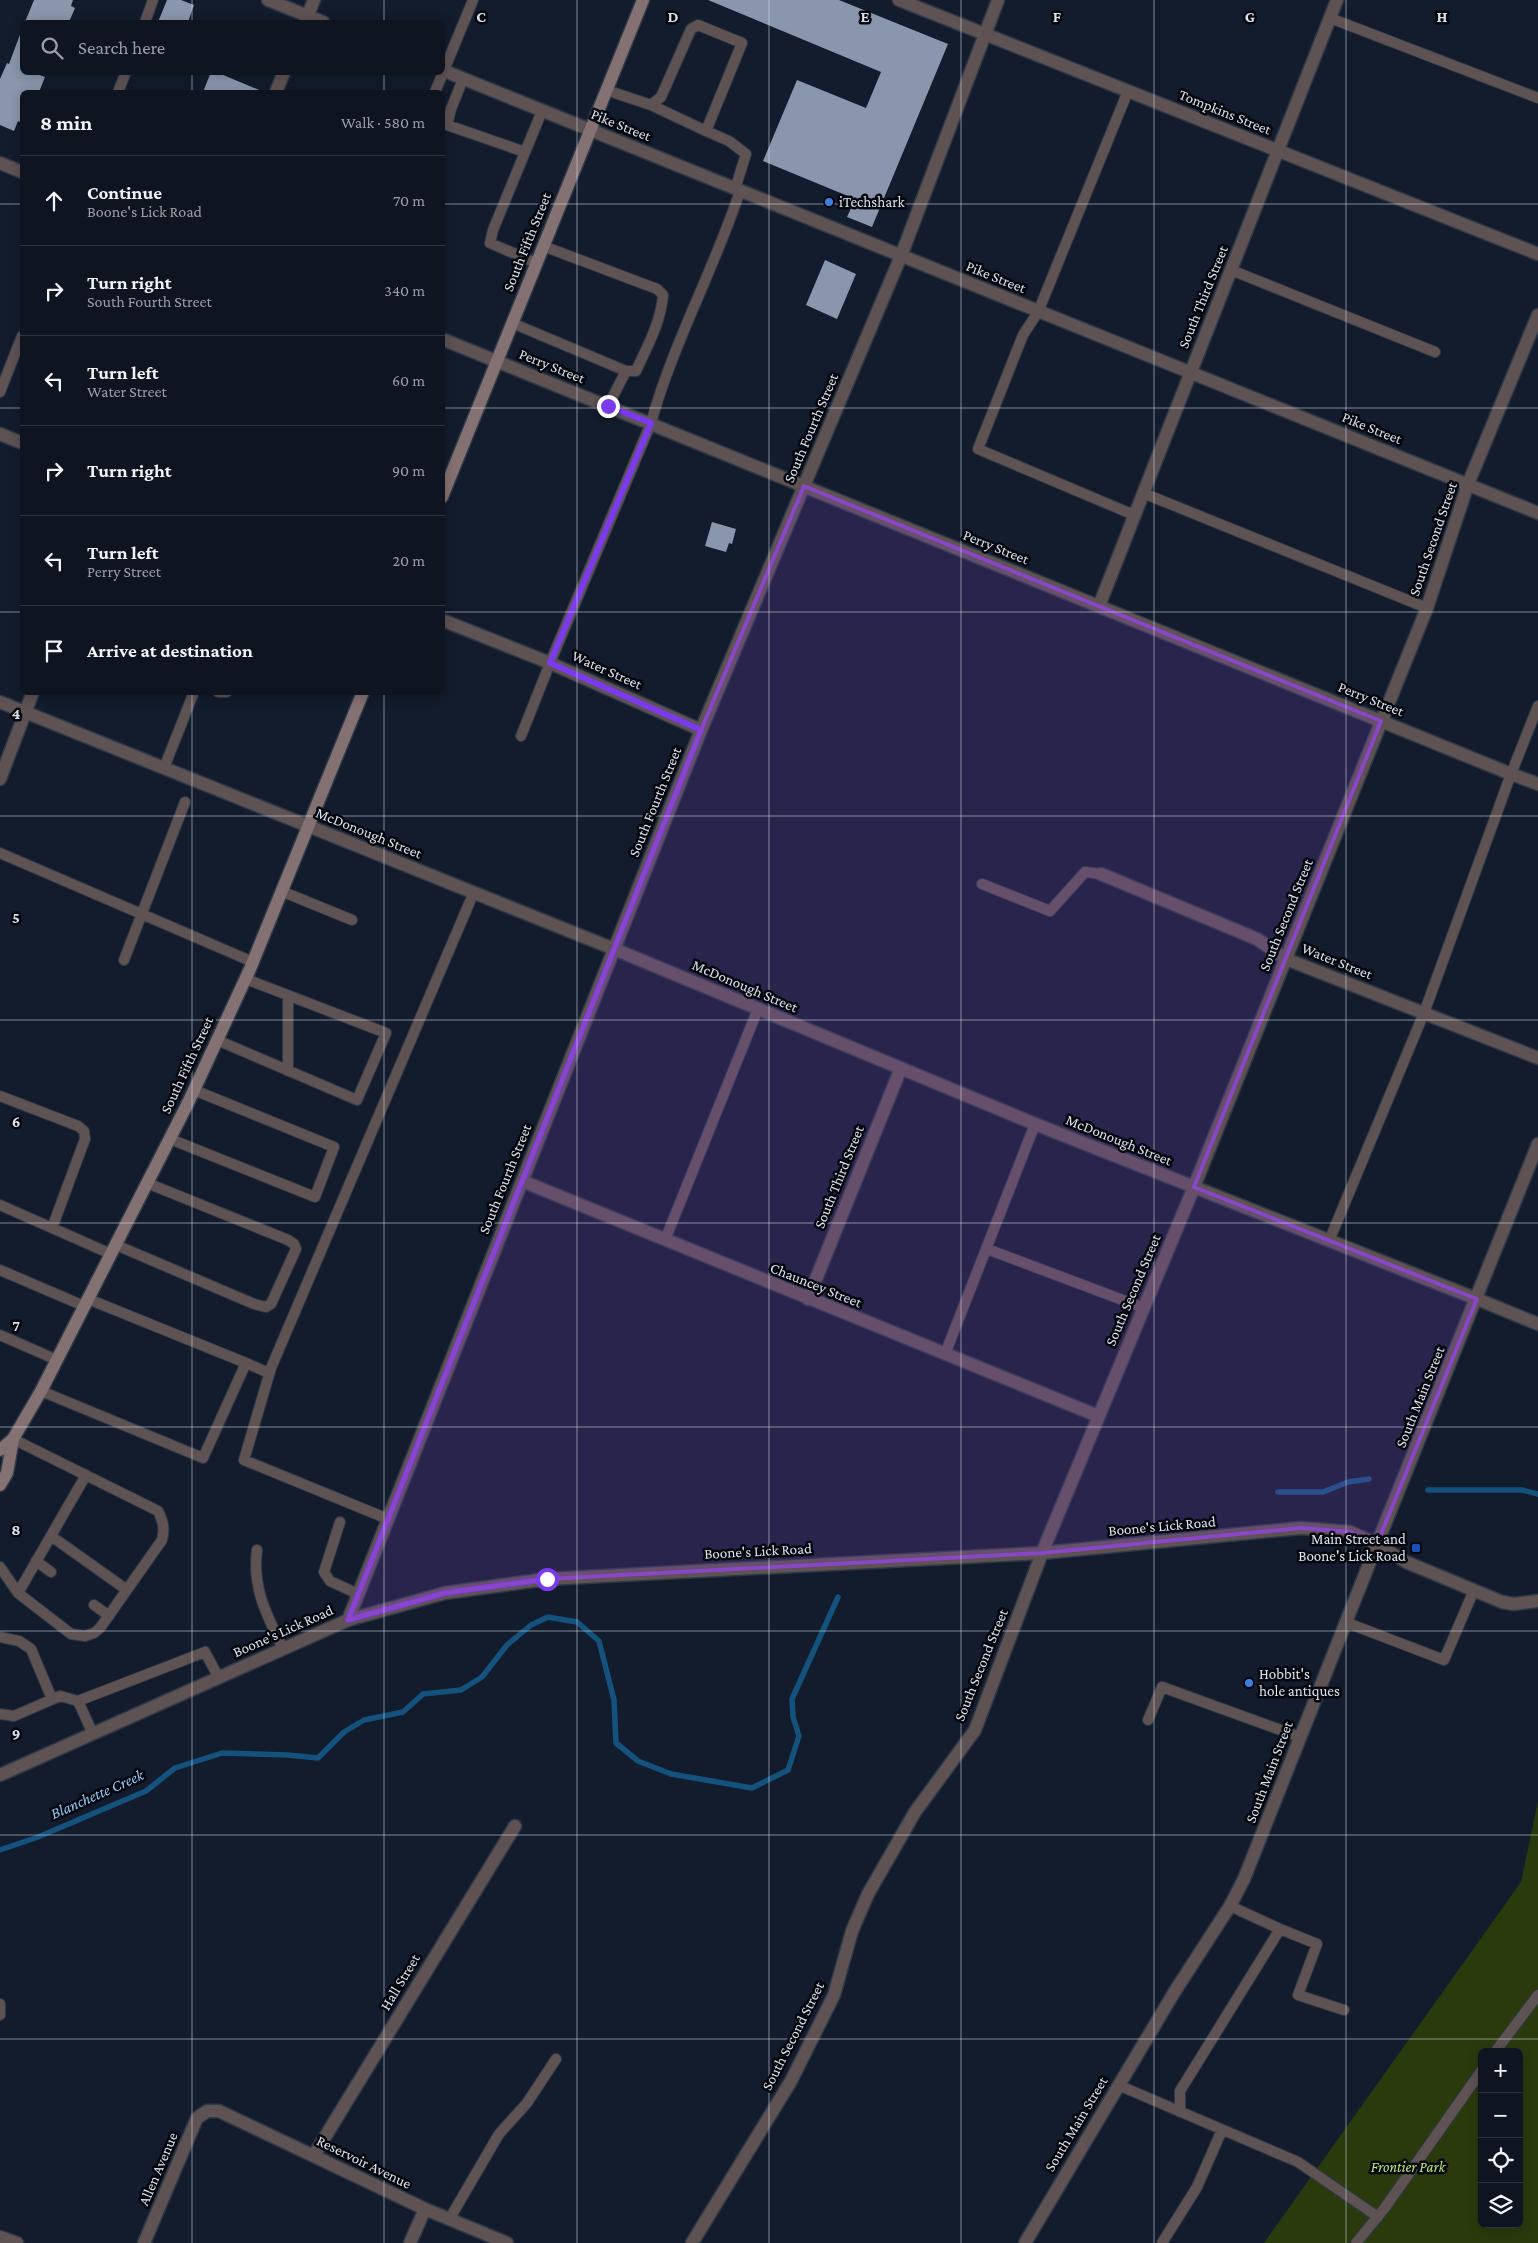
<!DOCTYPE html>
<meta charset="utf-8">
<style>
body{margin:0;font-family:"Crimson Pro",serif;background:#1c222e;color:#f1f3f6}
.controls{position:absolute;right:15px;bottom:15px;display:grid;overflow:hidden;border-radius:8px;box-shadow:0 2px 12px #0003}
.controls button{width:45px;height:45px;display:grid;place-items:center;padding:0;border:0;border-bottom:1px solid #2e343f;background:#0e1521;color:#f1f3f6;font:25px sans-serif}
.stop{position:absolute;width:15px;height:15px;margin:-11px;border:4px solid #7c3aed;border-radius:50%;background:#fff}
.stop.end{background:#7c3aed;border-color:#fff;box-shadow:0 1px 5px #0008}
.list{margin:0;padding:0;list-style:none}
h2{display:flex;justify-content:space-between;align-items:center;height:65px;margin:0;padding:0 20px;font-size:21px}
h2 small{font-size:16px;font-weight:400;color:#9b9fa5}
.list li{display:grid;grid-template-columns:32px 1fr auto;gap:15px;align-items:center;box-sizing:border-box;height:90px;padding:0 20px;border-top:1px solid #2e343f}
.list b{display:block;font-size:19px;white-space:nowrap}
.list p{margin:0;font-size:16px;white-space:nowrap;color:#9b9fa5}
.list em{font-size:16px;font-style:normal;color:#9b9fa5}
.icon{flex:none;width:28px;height:28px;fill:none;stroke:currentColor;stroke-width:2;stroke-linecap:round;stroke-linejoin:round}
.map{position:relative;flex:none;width:1538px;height:2243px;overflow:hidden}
.search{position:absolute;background:#0e1521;box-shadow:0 2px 12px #0003;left:20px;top:20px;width:425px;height:55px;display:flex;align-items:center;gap:12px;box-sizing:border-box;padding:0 18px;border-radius:8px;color:#9b9fa5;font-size:19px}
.panel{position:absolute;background:#0e1521;box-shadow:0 2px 12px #0003;left:20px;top:90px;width:425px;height:605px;border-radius:8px}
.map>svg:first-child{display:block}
.green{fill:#293b0d;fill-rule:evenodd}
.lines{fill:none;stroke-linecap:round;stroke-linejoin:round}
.stream{stroke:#14527d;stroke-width:5.5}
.building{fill:#8996ab}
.service-casing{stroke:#2e3847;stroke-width:12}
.pedestrian-casing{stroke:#2e3847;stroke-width:15}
.minor-casing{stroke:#2e3847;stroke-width:15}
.tertiary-casing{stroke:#2e3847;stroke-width:15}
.secondary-casing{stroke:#2e3847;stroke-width:15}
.service{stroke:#5e5253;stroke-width:10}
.pedestrian{stroke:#5e5253;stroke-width:12}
.minor{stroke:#5e5253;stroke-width:12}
.tertiary{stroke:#5e5253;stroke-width:12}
.secondary{stroke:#847172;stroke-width:12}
.route{stroke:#7c3aed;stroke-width:6}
.marked{fill:#8947c6;fill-opacity:0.2;stroke:#8947c6;stroke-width:4;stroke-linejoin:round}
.grid{fill:none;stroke:#dbe2ed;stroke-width:1;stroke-opacity:0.55}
.shop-dot{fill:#3f7fe0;stroke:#04070d;stroke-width:2}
.transit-dot{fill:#1a4fb4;stroke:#04070d;stroke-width:2}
.labels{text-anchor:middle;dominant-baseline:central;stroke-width:5;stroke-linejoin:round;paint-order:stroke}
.street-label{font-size:15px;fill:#dbe2ed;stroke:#04070d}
.poi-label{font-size:15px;fill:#dbe2ed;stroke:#04070d;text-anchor:start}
.park-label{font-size:15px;font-style:italic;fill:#bae87b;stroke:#04070d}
.water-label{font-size:16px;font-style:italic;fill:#92cbf9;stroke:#04070d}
.grid-label{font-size:16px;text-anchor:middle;font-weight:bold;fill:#dbe2ed;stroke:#04070d;stroke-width:5;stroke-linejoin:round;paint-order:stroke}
</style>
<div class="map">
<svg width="1538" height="2243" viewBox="0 0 1538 2243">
<rect width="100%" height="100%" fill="#121c2c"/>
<path class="green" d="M1538,1801V2243H1264L1521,1882ZM1482,2052H1519V2224H1482Z"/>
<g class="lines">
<path class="stream" d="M1428,1490H1522L1538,1494
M1278,1492H1323L1348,1482L1369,1479
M0,1850L38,1837L146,1791L175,1768L222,1753L288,1755L318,1758L344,1732L364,1720L403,1712L423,1694L461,1690L482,1677L507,1645L531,1625L548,1617L577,1622L599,1641L614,1700L616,1743L638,1761L671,1774L752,1788L788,1770L799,1736L793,1717L792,1699L838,1597"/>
</g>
<path class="building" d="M34,0H73L71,6L75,8L69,22H25Z
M167,0H181L194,5L188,22H158Z
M708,0H839L948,44L872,227L847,217L855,199L763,161L797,80L866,108L881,72Z
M21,32L22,72H32L45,77L39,92H22V123L18,121L14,131L0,125V79L7,63L9,64Z
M211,72H216L264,92H203Z
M825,260L856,274L837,319L806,305Z
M712,522L736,529L732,544L729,543L726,552L705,546Z"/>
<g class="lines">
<g class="service-casing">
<path id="service" d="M1330,18L1538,98
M145,22L153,0
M463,79L451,109L447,125L525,152
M606,90L651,105L661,97L691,29L698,25L742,43L706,131L729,141L746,154L735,189
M1128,91L1038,312L1023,335L978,449L1134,515
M118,92L126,72
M435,92L473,0
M651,105L706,131
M536,263L490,243L493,230L542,111
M1231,270L1435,352
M512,323L626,371H636C647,347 661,322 663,295L657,289L543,246
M0,392L22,336
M608,406L626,371
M1143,493L1427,608
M218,692H227
M521,736L550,663L651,423C673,343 714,270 740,191
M164,768L194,692
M0,853L253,962
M982,884L1050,911L1085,872L1101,874
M281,891L352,920
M124,960L185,802
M288,996V1071
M217,1040L357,1100L386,1033L246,979
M0,1096L78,1126L84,1131L85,1139L52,1228
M170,1139L315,1197L334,1147L194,1090
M0,1205L111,1254
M665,1240L758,1009
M1329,1241L1424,1013L1511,774L1538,706
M116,1245L254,1304L266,1307L271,1304L296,1249L294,1244L288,1240L147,1183
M987,1249L1144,1308
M0,1270L84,1306
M0,1335L57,1360
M945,1354L1035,1124
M246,1363L269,1373
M41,1391L203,1458L246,1363L88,1299
M388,1519L244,1460L271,1368L474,892
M340,1522L324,1572L330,1581L358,1594
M51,1536L127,1590
M257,1550C252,1589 267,1615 283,1649
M36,1561L51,1572
M0,1567L18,1593L71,1634L85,1636L94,1633L100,1628L162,1540C165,1529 163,1521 158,1511L13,1439
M18,1593L86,1475
M94,1605L109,1616
M1345,1622L1444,1660L1474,1590
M0,1637L19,1641L31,1649L52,1699
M78,1701L93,1734
M0,1714L14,1716L60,1696L78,1701L205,1652L219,1678
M1148,1720L1162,1687L1300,1737
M1280,1929L1317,1944L1298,1995L1344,2010
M0,2004V2015
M1495,2052L1538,1995
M1118,2085L1298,2162L1378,2217
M1180,2112V2091L1280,1929L1230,1906
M450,2218L499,2134L527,2103L556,2059
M1162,2243L1197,2187L1222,2130
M1356,2243L1384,2209L1482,2070"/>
</g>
<g class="pedestrian-casing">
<path id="pedestrian" d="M1511,774L1538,784
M1477,1299L1538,1324"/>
</g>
<g class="minor-casing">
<path id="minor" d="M268,0L323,22
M899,0L1538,254
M305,22L314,0
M442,70L1538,513
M276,92L284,72
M0,163L22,172
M442,339L1511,774
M0,434L22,443
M1099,606L1337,0
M442,620L550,663L701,730
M0,702L614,949L1035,1124L1477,1299
M0,779L33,692
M1101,874L1257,939L1286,959L1538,1058
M522,1181L1098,1416
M808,1299L901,1068
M1377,1544L1538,1144
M348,1620L701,730L901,256L998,0
M314,2155L515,1826
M0,2237L17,2243
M144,2243L197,2118L207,2111H219L425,2209L507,2243
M410,2243L425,2209
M692,2243L791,2081L834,1995L852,1931L868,1894L915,1812L975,1730L1042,1553L1194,1187L1427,608L1468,484L1538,315"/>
</g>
<g class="tertiary-casing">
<path id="tertiary" d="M0,1775L348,1620L445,1593L547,1579L1042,1553L1301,1528L1350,1532L1377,1544L1406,1562L1502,1602L1514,1604L1538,1601
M1025,2243L1175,1991L1230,1906L1244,1879L1377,1544"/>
</g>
<g class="secondary-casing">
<path id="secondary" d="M442,497L643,0
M0,1450L13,1439L41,1391L188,1103L250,969L363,692
M0,1485L7,1473L13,1439"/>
</g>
<use href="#service" class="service"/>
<use href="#pedestrian" class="pedestrian"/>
<use href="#minor" class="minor"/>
<use href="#tertiary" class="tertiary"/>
<use href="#secondary" class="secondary"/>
</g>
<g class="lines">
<path class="route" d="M547,1579L445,1593L348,1620L701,730L550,663L651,423L608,406"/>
</g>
<path class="marked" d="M804,486L1381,721L1194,1187L1477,1299L1377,1544L1350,1532L1301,1528L1042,1553L547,1579L445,1593L348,1620L701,730Z"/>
<path class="grid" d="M192,0V22M384,0V22M577,0V2243M769,0V2243M961,0V2243M1154,0V2243M1346,0V2243M192,72V92M384,72V92M0,204H22M442,204H1538M0,408H22M442,408H1538M0,612H22M442,612H1538M192,692V2243M384,692V2243M0,816H1538M0,1020H1538M0,1223H1538M0,1427H1538M0,1631H1538M0,1835H1538M0,2039H1538"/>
<g class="shop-dot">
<circle cx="829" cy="202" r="5"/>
<circle cx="1249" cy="1683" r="5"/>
</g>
<rect class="transit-dot" x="1411" y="1543" width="10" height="10" rx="2.5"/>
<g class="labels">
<g class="street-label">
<text transform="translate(1225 112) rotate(22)">Tompkins Street</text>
<text transform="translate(621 125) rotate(22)">Pike Street</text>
<text transform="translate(527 242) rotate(-68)">South Fifth Street</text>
<text transform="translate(996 277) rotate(22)">Pike Street</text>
<text transform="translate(1203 297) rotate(-68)">South Third Street</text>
<text transform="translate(552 366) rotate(22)">Perry Street</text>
<text transform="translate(811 428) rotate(-67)">South Fourth Street</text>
<text transform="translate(1372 428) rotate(22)">Pike Street</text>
<text transform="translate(1433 539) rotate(-71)">South Second Street</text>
<text transform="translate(996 547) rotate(22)">Perry Street</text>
<text transform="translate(607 670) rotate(24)">Water Street</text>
<text transform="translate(1371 699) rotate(22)">Perry Street</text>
<text transform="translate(655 802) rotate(-68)">South Fourth Street</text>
<text transform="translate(369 833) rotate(22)">McDonough Street</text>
<text transform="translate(1286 915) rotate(-68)">South Second Street</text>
<text transform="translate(1337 961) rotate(22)">Water Street</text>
<text transform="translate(745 986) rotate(23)">McDonough Street</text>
<text transform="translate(187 1065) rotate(-65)">South Fifth Street</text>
<text transform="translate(1119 1140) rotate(22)">McDonough Street</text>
<text transform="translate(839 1177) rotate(-68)">South Third Street</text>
<text transform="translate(505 1179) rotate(-68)">South Fourth Street</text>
<text transform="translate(816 1285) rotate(22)">Chauncey Street</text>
<text transform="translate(1133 1290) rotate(-67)">South Second Street</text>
<text transform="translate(1420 1397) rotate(-68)">South Main Street</text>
<text transform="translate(1162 1526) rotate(-5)">Boone's Lick Road</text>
<text transform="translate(758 1551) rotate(-3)">Boone's Lick Road</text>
<text transform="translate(283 1631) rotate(-24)">Boone's Lick Road</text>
<text transform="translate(981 1665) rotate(-68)">South Second Street</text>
<text transform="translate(1269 1772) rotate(-69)">South Main Street</text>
<text transform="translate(400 1982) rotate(-59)">Hall Street</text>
<text transform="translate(793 2036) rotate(-63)">South Second Street</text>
<text transform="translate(1076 2124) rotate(-59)">South Main Street</text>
<text transform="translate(364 2162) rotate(26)">Reservoir Avenue</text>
<text transform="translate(158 2169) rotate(-67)">Allen Avenue</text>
</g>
<g class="poi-label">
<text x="839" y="202">iTechshark</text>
<text x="1406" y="1539" text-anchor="end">Main Street and<tspan x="1406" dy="17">Boone's Lick Road</tspan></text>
<text x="1259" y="1674">Hobbit's<tspan x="1259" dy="17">hole antiques</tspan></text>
</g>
<g class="park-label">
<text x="1408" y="2167">Frontier Park</text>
</g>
<g class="water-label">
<text transform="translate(97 1794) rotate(-24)">Blanchette Creek</text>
</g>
</g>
<g class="grid-label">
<text x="481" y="22">C</text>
<text x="673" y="22">D</text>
<text x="865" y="22">E</text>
<text x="1057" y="22">F</text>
<text x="1250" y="22">G</text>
<text x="1442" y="22">H</text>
<text x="16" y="719">4</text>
<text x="16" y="923">5</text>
<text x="16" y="1127">6</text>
<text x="16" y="1331">7</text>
<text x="16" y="1535">8</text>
<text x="16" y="1739">9</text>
</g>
</svg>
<div class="controls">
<button>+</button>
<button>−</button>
<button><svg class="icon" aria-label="locate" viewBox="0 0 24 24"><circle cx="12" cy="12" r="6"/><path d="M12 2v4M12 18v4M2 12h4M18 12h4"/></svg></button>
<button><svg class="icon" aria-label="layers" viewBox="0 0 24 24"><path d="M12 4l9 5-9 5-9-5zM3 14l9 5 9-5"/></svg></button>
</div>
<div class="stop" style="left:547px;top:1579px"></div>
<div class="stop end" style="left:608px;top:406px"></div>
<div class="search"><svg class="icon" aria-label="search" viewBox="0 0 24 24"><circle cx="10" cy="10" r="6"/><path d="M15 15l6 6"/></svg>Search here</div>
<section class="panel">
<h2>8 min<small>Walk · 580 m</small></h2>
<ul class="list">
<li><svg class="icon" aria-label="ahead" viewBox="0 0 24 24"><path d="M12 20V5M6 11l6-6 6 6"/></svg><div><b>Continue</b><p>Boone's Lick Road</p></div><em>70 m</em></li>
<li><svg class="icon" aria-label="right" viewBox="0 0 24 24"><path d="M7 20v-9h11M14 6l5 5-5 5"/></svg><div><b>Turn right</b><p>South Fourth Street</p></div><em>340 m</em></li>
<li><svg class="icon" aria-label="left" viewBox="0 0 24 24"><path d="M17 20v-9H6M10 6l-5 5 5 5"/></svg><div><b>Turn left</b><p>Water Street</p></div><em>60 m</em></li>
<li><svg class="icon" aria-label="right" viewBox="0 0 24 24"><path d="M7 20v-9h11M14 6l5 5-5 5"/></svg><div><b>Turn right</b></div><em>90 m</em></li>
<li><svg class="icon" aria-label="left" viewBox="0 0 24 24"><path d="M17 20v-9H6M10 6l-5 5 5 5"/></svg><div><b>Turn left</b><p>Perry Street</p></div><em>20 m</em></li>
<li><svg class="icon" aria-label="arrive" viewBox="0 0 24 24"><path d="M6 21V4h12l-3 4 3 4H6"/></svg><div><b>Arrive at destination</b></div></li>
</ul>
</section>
</div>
